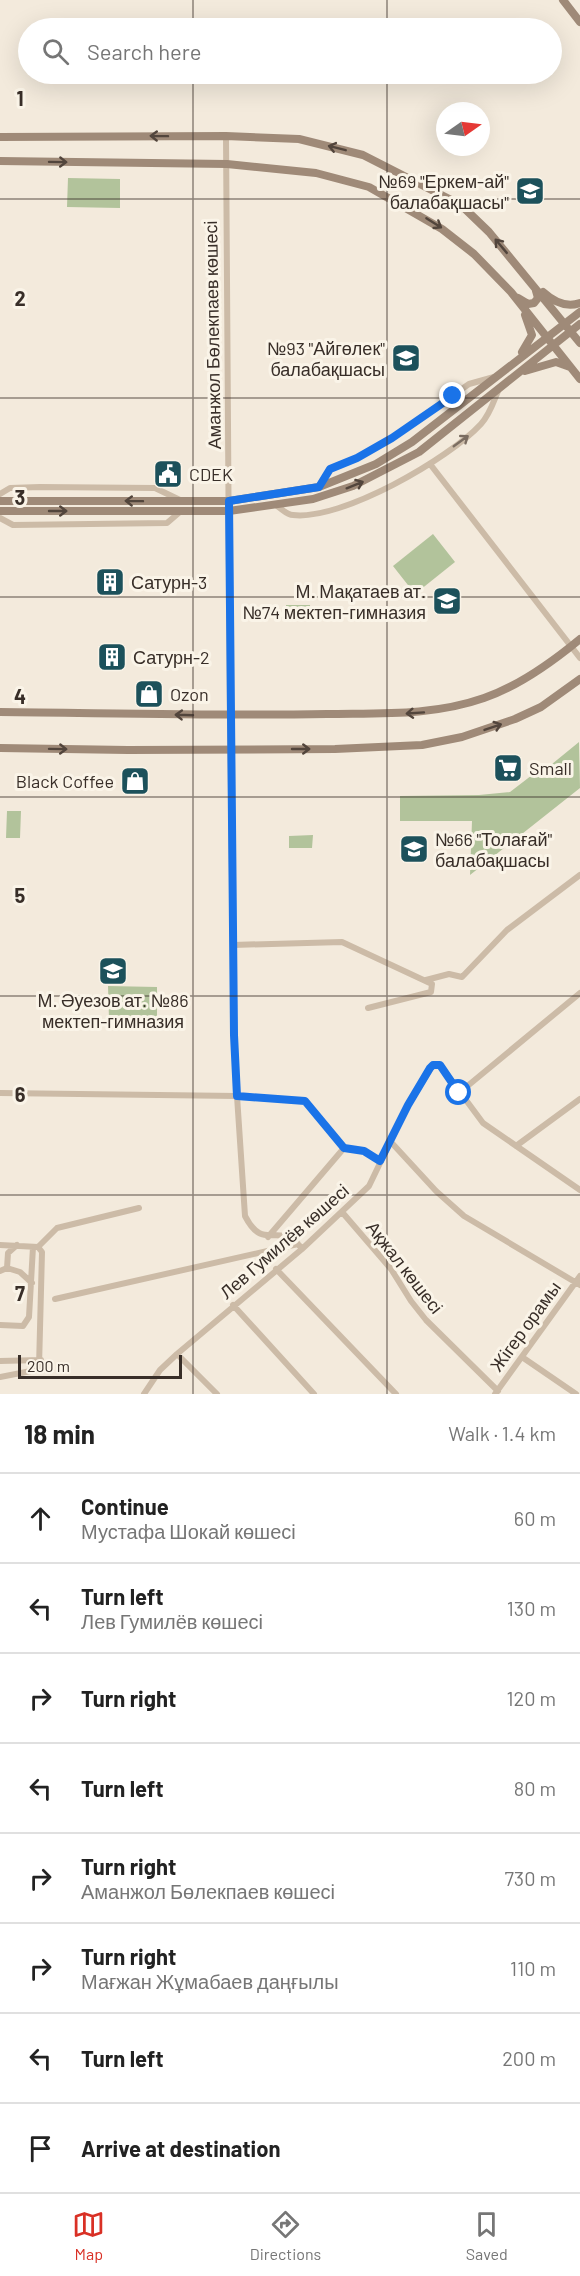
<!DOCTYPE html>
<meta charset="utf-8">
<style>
body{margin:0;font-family:Barlow,sans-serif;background:#f2f2f2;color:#222}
.compass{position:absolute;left:436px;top:102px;width:54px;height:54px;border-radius:50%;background:#fff;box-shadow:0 6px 24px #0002;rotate:76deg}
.scale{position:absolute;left:18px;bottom:15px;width:164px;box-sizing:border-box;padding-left:6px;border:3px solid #382e28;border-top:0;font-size:16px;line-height:21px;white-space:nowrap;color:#382e28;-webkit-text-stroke:4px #faf4e8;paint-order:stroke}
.stop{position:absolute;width:18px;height:18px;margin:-14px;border:4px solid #1a73e8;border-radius:50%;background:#fff}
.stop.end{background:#1a73e8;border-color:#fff;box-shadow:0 2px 6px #0008}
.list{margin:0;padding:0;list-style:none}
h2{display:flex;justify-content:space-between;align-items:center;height:78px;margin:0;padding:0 24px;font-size:26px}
h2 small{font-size:20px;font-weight:400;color:#767676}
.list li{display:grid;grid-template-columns:39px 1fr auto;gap:18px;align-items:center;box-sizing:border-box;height:90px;padding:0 24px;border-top:2px solid #e0e0e0}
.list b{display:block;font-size:22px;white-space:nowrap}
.list p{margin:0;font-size:20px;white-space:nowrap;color:#767676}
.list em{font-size:20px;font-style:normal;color:#767676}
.icon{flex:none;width:33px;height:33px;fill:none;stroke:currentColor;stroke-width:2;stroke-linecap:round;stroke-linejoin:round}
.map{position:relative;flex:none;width:580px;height:1394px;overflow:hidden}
.search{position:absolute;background:#fff;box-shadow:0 6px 24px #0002;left:18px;right:18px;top:18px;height:66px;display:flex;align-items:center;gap:15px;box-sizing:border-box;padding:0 21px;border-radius:33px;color:#767676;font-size:22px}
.sheet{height:798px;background:#fff}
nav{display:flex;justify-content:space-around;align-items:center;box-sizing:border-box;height:84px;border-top:2px solid #e0e0e0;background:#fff;font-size:16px;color:#767676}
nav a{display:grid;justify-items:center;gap:3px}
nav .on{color:#d93025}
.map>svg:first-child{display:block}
.green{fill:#b2c39b}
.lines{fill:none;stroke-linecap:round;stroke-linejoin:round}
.street{stroke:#ccbba7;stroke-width:6}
.secondary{stroke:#9f8a78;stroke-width:8}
.oneway{stroke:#52453c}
.oneway2{stroke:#7b6d61}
.route{stroke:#1a73e8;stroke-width:8}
.grid{fill:none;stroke:#382e28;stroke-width:1.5;stroke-opacity:0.55}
.labels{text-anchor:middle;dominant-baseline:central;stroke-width:6;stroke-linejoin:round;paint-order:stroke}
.poi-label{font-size:18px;fill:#382e28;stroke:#faf4e8;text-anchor:start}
.street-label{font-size:18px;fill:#382e28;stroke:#faf4e8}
.grid-label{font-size:20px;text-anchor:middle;font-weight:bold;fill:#382e28;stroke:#faf4e8;stroke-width:6;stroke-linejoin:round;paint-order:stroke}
</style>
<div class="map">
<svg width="580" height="1394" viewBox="0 0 580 1394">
<rect width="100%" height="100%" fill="#f3eadc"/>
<path class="green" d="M68,178L120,179V208L67,207Z
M433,534L455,562L415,594L393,566Z
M286,605H310L311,619H287Z
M579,742L580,788L470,875L472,821H400V796L479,795L510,792L536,772L541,773Z
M7,811H21L20,838H6Z
M313,835L312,848H289V836Z
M108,986L157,987V1018L109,1019Z"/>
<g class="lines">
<path class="street" d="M430,464L580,658
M319,486L330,469L357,458L392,438L469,384L494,377
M0,494L10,488L40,487L155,488L180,500
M277,506C282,509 287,515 293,515C341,521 449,459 481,424C490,414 493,403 498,391
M0,518L13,525L167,523L181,511
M233,945L342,942L432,984L431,992L368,1008
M426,980L449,974L462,977L507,930L580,875
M0,1093L237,1096L234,1035L230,716L226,136
M459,1093L580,993
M390,1141L436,1191L464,1216L580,1285
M516,1146L580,1099
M342,1212L391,1269L411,1301L426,1320L498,1391
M268,1237L344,1148
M0,1245L38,1247L42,1252L39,1367L36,1370L0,1377
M38,1247L57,1228L139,1208
M302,1249C299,1245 295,1240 291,1238C273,1229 261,1247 245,1216L237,1096L305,1101L344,1148L364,1151L380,1161
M7,1268L20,1272L32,1283
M276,1269L396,1394
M0,1271L7,1268L8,1253L17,1245
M55,1299L298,1244
M233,1305L314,1394
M0,1325L23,1326L29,1317L33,1247
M177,1354L217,1394
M522,1357L576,1394
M0,1361L41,1360
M144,1394L160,1370L177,1354L302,1249L369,1186L408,1105L433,1065H440L483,1123L580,1190
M495,1394L580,1276"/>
<path class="secondary" d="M563,0L580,22
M0,137L226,136L299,139L363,155L461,205L489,232L580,343
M0,161L227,164L316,173L369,187L442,229L474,254L511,292L580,379
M543,292C554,302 566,308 580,303
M518,298L528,304L534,303L538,298L536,291
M522,352L532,335L525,315
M525,371L556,362L570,367
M0,501H229L319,487L376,464L412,442L580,312
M0,511H229L313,499L353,486L419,452L580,324
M0,712C109,713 218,716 327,714C380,713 433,716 484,698C519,686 551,663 580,639
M0,748L128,750L335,749L422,745L462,737L515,719L541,707L580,679"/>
</g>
<defs><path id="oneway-shaft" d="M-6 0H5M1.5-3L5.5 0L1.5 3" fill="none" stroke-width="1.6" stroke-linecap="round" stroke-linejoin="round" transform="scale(1.5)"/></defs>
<g class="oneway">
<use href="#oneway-shaft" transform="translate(159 136) rotate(-179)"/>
<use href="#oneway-shaft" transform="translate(337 148) rotate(-166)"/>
<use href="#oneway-shaft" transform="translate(58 162) rotate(1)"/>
<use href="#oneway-shaft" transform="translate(434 223) rotate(32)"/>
<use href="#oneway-shaft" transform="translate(501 246) rotate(-130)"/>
<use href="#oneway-shaft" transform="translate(355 485) rotate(-22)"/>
<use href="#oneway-shaft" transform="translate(134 501) rotate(-179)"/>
<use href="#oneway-shaft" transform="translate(58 511)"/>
<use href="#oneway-shaft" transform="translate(415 713) rotate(176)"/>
<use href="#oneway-shaft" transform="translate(184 715) rotate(-178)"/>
<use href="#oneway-shaft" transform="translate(493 727) rotate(-19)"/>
<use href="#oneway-shaft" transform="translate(58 749) rotate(1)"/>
<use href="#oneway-shaft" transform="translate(301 749)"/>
</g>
<use class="oneway2" href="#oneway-shaft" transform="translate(461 441) rotate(-36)"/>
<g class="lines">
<path class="route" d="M453,396L392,438L357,458L330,469L319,487L229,501L234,1035L237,1096L305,1101L344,1148L364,1151L380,1161L408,1105L430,1068L433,1065H440L459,1093"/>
</g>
<path class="grid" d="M193,0V28M387,0V28M193,74V1394M387,74V1394M0,199H580M0,398H580M0,597H580M0,797H580M0,996H580M0,1195H580"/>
<defs>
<g id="school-square" transform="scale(1.5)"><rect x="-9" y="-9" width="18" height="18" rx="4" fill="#1c515b" stroke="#faf4e8"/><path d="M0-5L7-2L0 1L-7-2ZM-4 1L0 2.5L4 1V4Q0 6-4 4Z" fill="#fff"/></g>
<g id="civic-square" transform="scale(1.5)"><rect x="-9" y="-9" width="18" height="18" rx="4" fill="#1c515b" stroke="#faf4e8"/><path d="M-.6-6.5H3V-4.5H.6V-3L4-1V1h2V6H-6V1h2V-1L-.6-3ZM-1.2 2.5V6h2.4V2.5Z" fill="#fff"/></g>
<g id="building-square" transform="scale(1.5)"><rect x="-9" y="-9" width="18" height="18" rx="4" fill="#1c515b" stroke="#faf4e8"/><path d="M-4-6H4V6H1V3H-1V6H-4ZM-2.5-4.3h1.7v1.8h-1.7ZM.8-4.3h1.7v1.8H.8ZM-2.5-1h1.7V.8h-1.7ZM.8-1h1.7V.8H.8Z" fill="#fff"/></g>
<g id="shop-square" transform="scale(1.5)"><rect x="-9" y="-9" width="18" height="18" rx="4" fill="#1c515b" stroke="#faf4e8"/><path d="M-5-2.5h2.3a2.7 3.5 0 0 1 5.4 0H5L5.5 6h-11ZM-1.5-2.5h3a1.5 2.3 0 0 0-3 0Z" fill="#fff"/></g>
<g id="supermarket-square" transform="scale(1.5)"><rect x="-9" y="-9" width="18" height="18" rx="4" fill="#1c515b" stroke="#faf4e8"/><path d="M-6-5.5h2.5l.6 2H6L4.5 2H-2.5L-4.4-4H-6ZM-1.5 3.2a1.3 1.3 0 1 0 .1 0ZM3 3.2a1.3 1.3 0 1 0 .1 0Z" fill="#fff"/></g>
</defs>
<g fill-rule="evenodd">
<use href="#school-square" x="530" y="191"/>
<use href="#school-square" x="406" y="358"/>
<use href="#civic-square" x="168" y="474"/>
<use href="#building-square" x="110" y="582"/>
<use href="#school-square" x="447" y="601"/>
<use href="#building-square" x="112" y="657"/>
<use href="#shop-square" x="149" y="694"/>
<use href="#supermarket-square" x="508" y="768"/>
<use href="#shop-square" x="135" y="781"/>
<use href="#school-square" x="414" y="849"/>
<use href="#school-square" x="113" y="971"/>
</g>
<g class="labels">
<g class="poi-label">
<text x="509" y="181" text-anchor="end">№69 "Еркем-ай"<tspan x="509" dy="21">балабақшасы"</tspan></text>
<text x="385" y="348" text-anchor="end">№93 "Айгөлек"<tspan x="385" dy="21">балабақшасы</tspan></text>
<text x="189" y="474">CDEK</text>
<text x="131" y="582">Сатурн-3</text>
<text x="426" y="591" text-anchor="end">М. Мақатаев ат.<tspan x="426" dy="21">№74 мектеп-гимназия</tspan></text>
<text x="133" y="657">Сатурн-2</text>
<text x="170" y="694">Ozon</text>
<text x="529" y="768">Small</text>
<text x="114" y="781" text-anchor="end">Black Coffee</text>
<text x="435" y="839">№66 "Толағай"<tspan x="435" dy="21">балабақшасы</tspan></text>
<text x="113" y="1000" text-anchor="middle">М. Әуезов ат. №86<tspan x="113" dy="21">мектеп-гимназия</tspan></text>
</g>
<g class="street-label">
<text transform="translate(212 335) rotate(-91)">Аманжол Бөлекпаев көшесі</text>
<text transform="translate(284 1241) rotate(-41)">Лев Гумилёв көшесі</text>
<text transform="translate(405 1267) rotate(52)">Ақжал көшесі</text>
<text transform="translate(525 1326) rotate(-54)">Жігер орамы</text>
</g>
</g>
<g class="grid-label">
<text x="20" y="106">1</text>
<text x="20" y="306">2</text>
<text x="20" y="505">3</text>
<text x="20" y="704">4</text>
<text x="20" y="903">5</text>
<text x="20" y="1102">6</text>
<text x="20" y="1301">7</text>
</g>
</svg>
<svg class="compass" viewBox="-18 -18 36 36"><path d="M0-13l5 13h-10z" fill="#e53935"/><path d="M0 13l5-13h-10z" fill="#767676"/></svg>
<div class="scale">200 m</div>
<div class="stop" style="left:459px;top:1093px"></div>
<div class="stop end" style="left:453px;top:396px"></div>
<div class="search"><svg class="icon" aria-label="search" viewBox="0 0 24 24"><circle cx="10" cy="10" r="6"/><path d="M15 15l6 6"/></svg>Search here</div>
</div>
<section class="sheet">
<h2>18 min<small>Walk · 1.4 km</small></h2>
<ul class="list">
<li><svg class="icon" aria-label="ahead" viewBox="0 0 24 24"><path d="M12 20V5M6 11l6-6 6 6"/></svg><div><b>Continue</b><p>Мустафа Шокай көшесі</p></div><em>60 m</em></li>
<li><svg class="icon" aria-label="left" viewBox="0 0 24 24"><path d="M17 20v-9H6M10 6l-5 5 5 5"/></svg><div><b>Turn left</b><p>Лев Гумилёв көшесі</p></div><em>130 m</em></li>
<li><svg class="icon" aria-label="right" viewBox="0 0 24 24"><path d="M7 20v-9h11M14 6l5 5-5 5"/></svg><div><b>Turn right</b></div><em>120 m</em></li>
<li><svg class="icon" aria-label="left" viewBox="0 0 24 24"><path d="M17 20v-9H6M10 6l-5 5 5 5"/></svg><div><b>Turn left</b></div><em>80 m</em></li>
<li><svg class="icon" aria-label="right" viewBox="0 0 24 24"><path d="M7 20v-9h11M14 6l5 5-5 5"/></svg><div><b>Turn right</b><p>Аманжол Бөлекпаев көшесі</p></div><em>730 m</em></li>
<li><svg class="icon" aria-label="right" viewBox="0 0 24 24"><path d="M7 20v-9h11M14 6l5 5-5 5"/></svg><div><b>Turn right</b><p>Мағжан Жұмабаев даңғылы</p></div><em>110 m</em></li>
<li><svg class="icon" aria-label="left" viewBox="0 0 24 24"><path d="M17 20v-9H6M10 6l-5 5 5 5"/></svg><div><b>Turn left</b></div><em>200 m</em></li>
<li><svg class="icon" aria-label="arrive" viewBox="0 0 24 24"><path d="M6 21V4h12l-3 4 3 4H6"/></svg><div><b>Arrive at destination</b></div></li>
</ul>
</section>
<nav>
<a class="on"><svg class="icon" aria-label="map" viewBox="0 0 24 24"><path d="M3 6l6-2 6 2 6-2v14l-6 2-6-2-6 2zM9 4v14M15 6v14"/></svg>Map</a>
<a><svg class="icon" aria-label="directions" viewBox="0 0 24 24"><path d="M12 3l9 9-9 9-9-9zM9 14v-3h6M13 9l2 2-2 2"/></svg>Directions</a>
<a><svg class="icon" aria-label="saved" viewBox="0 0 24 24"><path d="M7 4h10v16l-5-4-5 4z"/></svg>Saved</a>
</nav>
